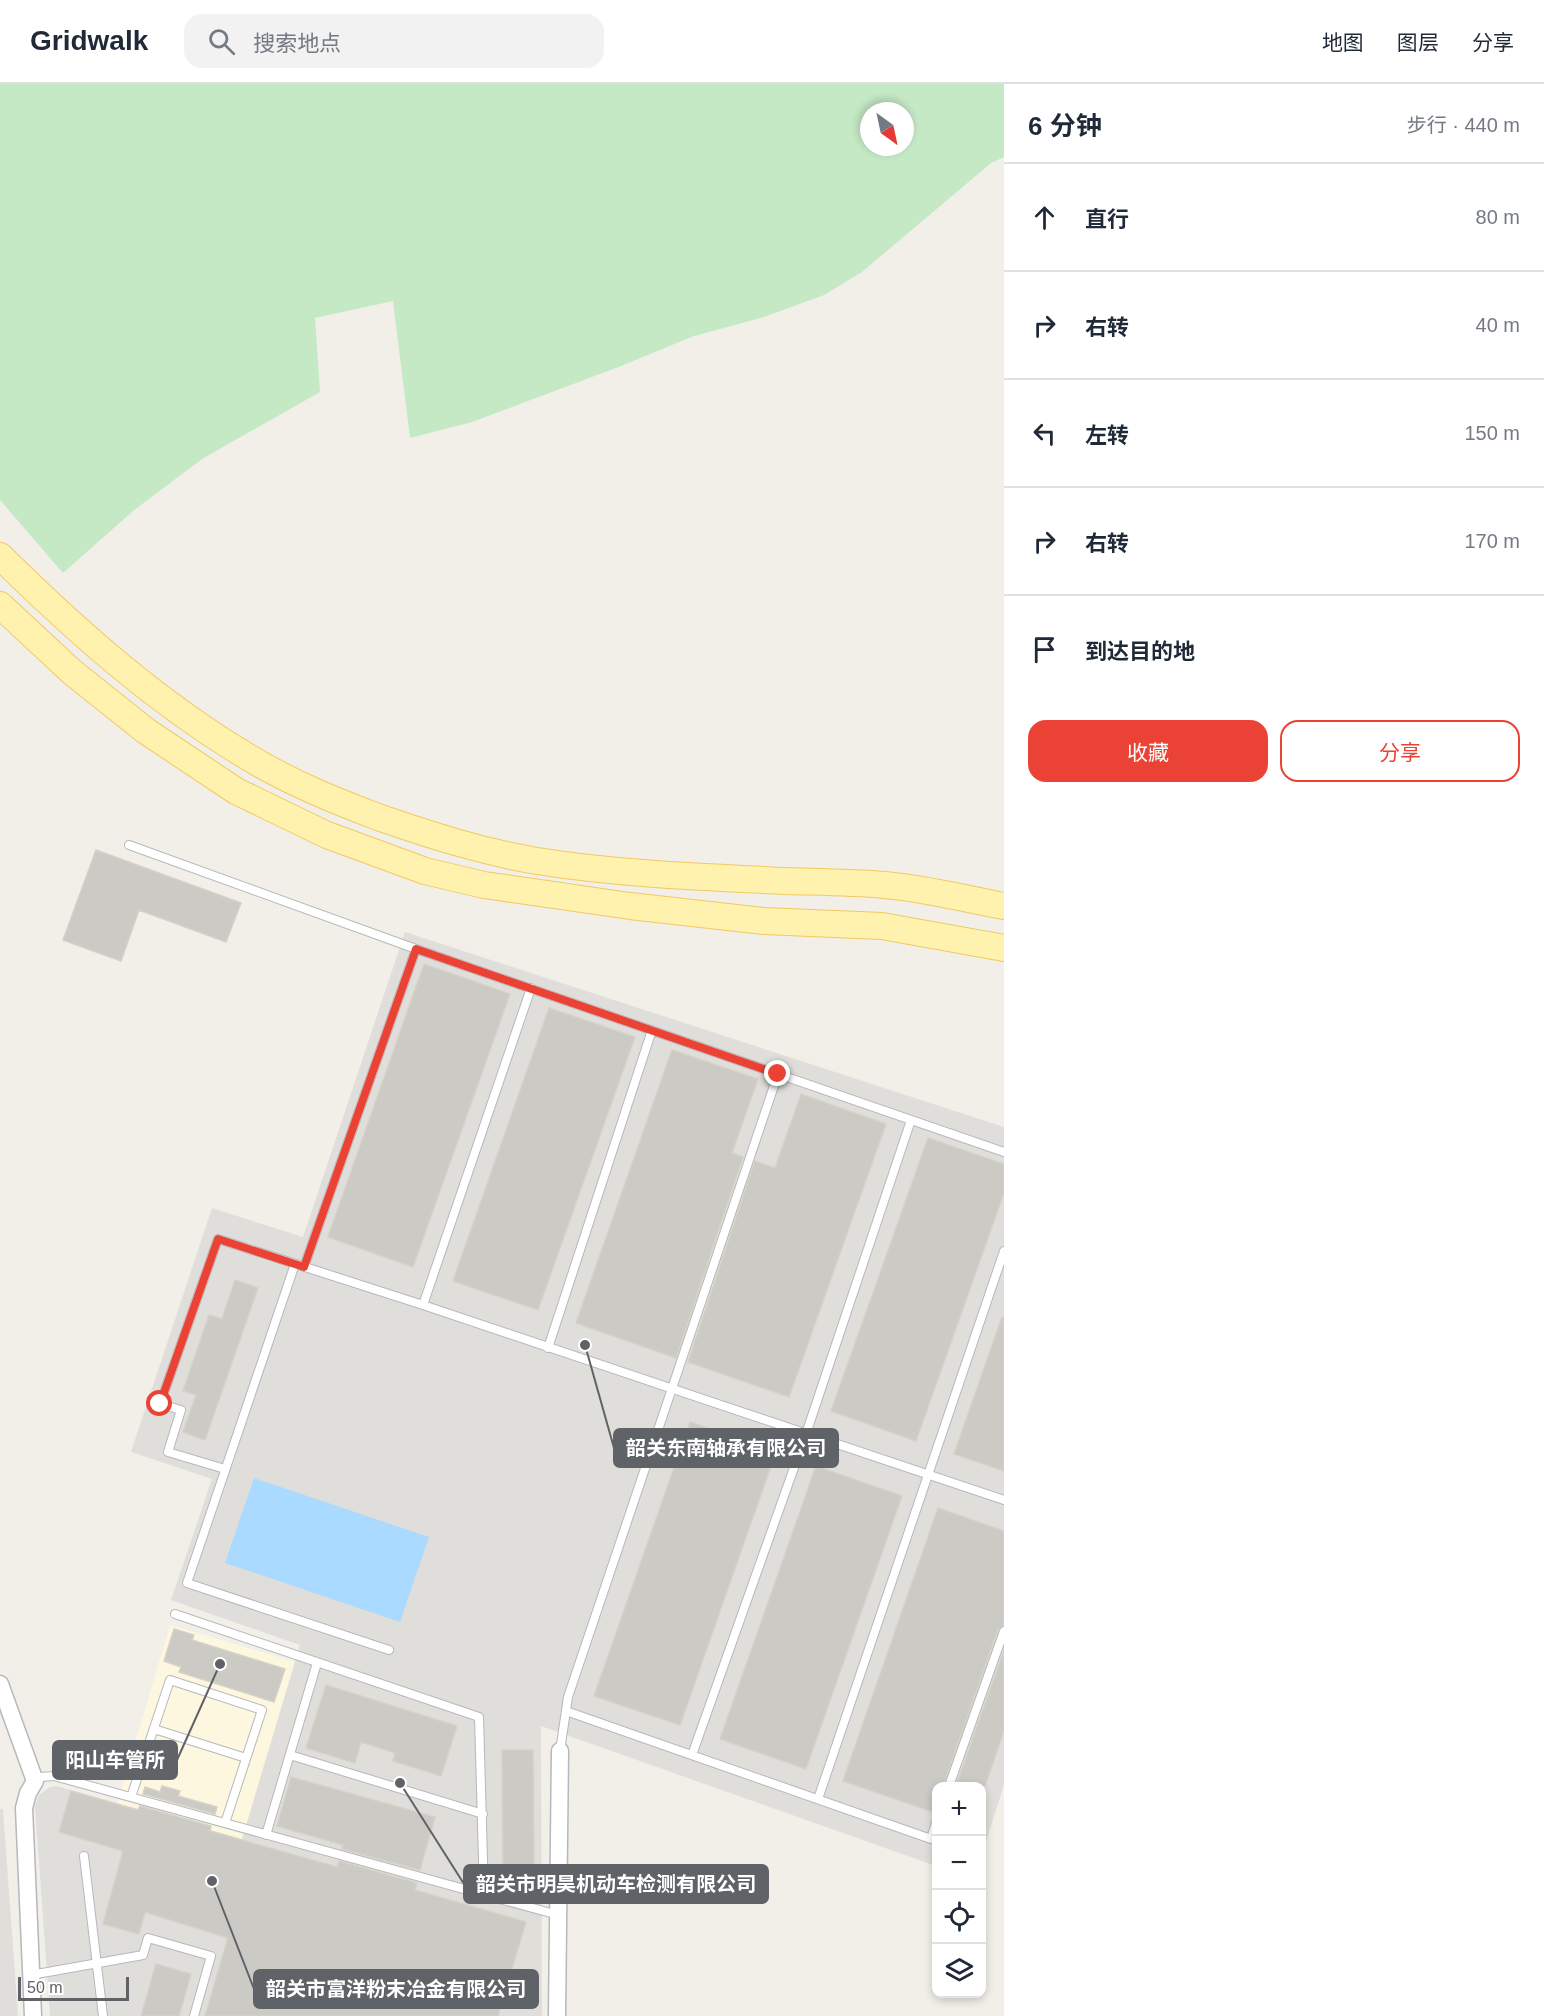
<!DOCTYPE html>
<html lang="zh">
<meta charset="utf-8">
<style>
body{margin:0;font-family:Helvetica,"Noto Sans SC",sans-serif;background:#f2f2f3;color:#1f2937}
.controls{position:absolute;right:18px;bottom:18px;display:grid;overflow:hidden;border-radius:12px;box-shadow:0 3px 9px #0003}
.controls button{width:54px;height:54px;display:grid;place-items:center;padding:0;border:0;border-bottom:2px solid #e0e1e3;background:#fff;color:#1f2937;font:30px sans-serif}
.compass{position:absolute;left:860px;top:18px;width:54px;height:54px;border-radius:50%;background:#fff;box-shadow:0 3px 9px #0003;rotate:147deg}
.scale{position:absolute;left:18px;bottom:15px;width:111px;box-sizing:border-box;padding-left:6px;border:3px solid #5f6368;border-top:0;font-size:16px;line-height:21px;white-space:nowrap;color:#5f6368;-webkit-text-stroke:4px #fff;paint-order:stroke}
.stop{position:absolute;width:18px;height:18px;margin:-14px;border:4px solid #ea4335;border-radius:50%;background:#fff}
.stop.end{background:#ea4335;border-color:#fff;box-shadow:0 2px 6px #0008}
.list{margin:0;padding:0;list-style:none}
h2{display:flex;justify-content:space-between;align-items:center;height:78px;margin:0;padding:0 24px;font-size:26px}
h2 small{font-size:20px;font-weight:400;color:#747a83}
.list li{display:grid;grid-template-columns:39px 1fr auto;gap:18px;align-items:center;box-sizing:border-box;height:108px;padding:0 24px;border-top:2px solid #e0e1e3}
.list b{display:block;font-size:22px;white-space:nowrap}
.list em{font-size:20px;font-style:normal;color:#747a83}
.actions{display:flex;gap:12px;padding:18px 24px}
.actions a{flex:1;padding:14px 0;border:2px solid #ea4335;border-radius:18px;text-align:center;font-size:21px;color:#ea4335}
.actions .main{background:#ea4335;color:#fff}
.icon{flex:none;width:33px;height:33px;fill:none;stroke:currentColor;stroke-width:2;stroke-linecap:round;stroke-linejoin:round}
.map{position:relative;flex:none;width:1004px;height:1932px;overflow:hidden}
header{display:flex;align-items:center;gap:36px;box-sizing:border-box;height:84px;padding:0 30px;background:#fff;border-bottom:2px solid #e0e1e3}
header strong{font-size:28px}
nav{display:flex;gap:33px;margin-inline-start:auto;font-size:21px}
.search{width:420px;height:54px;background:#f2f2f3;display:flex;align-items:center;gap:15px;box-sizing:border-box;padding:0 21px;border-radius:18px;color:#747a83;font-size:22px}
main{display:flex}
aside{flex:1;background:#fff}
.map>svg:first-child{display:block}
.commercial{fill:#fef7e0}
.industrial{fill:#e0deda}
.green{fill:#c5e8c5;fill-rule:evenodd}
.water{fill:#aadaff}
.building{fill:#cccac5;stroke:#d6d1c6;stroke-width:1.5}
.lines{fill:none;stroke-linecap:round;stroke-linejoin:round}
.lane-casing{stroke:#b5b8bc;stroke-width:10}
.street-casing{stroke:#b5b8bc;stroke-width:19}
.primary-casing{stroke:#f2c960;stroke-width:28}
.lane{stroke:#fff;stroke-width:8}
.street{stroke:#fff;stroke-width:16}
.primary{stroke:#fff2af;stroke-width:26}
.route{stroke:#ea4335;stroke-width:8}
.leader{fill:none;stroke:#5f6368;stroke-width:2}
.callout-dot{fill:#5f6368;stroke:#fff;stroke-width:2}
.callout{fill:#5f6368;stroke:#5f6368;stroke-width:2}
.callout-label{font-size:20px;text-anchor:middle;font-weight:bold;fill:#fff}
</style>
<header>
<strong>Gridwalk</strong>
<div class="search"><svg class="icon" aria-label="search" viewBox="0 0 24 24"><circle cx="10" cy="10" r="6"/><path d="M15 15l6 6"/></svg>搜索地点</div>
<nav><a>地图</a><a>图层</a><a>分享</a></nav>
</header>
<main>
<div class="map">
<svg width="1004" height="1932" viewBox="0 0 1004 1932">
<rect width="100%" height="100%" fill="#f1efe8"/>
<path class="commercial" d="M170,1541L295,1578L242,1756L117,1720Z"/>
<path class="industrial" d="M405,848L1004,1043V1701L982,1770L981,1702H936V1782L541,1642L542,1932H50L35,1722L39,1711L50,1703L56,1702L242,1755L300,1561L171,1516L212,1395L131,1368L212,1124L303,1153Z
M0,1725H3L18,1932H0Z"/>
<path class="green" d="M0,0H1004V73L991,79L862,188L824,211L764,233L694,252L621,282L472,338L410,354L393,217L315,234L320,308L202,375L133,427L63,489L0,416ZM869,27H905V63H869Z"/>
<path class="water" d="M254,1394L429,1453L400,1538L225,1479Z"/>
<path class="building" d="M96,766L241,819L226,858L139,826L121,877L63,856Z
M424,880L510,910L413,1183L328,1153Z
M549,924L635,953L538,1226L453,1197Z
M672,966L758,995L732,1069L743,1073L676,1274L576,1239Z
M801,1010L886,1040L789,1313L688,1278L755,1077L775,1084Z
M928,1054L1004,1080V1109L916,1357L831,1327Z
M235,1196L258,1204L205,1356L183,1348L196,1311L183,1307L209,1231L222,1235Z
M1002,1233H1004V1387L954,1370Z
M690,1338L776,1368L680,1641L594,1612Z
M816,1382L902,1412L806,1685L720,1655Z
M938,1424L1004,1447V1541L998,1545L943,1702H936V1729L843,1697Z
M174,1545L194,1551L192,1556L285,1585L274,1618L179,1588L181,1583L164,1577Z
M1004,1566V1647L985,1702H956Z
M326,1601L457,1642L441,1692L393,1677L395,1669L361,1658L355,1679L306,1664Z
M502,1666H533L534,1785H503Z
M291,1693L435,1733L420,1786L342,1765L343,1761L277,1742Z
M162,1702L180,1707L178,1712L217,1723L215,1730L143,1710L145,1703L160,1708Z
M71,1707L138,1726L140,1722L211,1742L210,1747L337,1783L339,1777L417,1799L415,1806L526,1838L498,1932H205L228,1854L145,1828L139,1850L103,1840L123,1767L59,1748Z
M156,1880L191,1890L179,1932H141Z"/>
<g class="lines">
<g class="lane-casing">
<path id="lane" d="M129,761L416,865
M295,1180L187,1499L389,1566
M304,1183L416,865L1004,1068
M423,1221L531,904
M548,1264L652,946
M225,1385L168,1368L181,1326L160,1320L218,1155L423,1221L1004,1416
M175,1530L479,1633L484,1811
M566,1627L931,1755L936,1739
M154,1645L246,1674
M560,1667L568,1613L778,990
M290,1671L483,1730
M692,1671L806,1350L911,1036
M35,1697L40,1693L54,1692L558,1831
M949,1702L1004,1547
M131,1713L170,1596L262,1626L225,1739
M818,1715L1004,1167
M266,1751L317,1579
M84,1772L103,1932
M31,1891L143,1871L148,1854L211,1872L194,1932"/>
</g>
<g class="street-casing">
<path id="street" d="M0,1600L35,1697L28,1709L24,1724L33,1932
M557,1932L560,1667"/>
</g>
<g class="primary-casing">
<path id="primary" d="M0,472C76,547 156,618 248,673C289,698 333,716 378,733C430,751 483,768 537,777C619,790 703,793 785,797C818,798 851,798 884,801C924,804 965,815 1004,822
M0,521L72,588L146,647L236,707L327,751L425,787L484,801L630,822L764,837L882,842L1004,864"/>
</g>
<use href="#lane" class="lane"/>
<use href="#street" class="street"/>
<use href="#primary" class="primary"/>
</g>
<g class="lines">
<path class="route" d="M160,1320L218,1155L304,1183L416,865L778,990"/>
</g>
<path class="leader" d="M585 1261L614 1364M220 1580L177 1676M400 1699L464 1800M212 1797L254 1905"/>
<g class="callout-dot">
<circle cx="585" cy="1261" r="6"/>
<circle cx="220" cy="1580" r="6"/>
<circle cx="400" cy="1699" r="6"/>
<circle cx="212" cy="1797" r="6"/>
</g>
<g class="callout">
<rect x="614" y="1345" width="224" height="38" rx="6"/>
<rect x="53" y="1657" width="124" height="38" rx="6"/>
<rect x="464" y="1781" width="304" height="38" rx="6"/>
<rect x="254" y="1886" width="284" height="38" rx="6"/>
</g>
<g class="callout-label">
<text x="726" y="1371">韶关东南轴承有限公司</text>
<text x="115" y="1683">阳山车管所</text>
<text x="616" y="1807">韶关市明昊机动车检测有限公司</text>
<text x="396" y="1912">韶关市富洋粉末冶金有限公司</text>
</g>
</svg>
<div class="controls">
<button>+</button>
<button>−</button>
<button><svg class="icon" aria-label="locate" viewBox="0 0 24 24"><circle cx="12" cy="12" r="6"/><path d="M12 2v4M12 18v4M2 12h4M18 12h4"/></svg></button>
<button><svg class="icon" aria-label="layers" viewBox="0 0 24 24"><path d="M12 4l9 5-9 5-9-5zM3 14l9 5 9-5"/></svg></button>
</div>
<svg class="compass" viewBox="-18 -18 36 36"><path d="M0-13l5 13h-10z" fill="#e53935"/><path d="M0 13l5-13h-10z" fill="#747a83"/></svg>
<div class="scale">50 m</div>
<div class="stop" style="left:160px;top:1320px"></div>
<div class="stop end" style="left:778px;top:990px"></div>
</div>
<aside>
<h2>6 分钟<small>步行 · 440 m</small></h2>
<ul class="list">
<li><svg class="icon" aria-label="ahead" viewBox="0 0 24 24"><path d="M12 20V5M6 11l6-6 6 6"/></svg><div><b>直行</b></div><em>80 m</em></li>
<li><svg class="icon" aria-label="right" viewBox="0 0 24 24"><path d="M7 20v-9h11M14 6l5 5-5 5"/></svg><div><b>右转</b></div><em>40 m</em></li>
<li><svg class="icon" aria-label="left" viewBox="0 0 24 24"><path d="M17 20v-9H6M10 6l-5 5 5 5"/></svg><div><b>左转</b></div><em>150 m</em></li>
<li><svg class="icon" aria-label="right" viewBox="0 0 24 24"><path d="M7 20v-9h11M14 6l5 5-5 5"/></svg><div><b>右转</b></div><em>170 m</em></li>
<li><svg class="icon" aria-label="arrive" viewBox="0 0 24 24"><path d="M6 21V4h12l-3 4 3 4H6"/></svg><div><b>到达目的地</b></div></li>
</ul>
<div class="actions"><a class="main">收藏</a><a>分享</a></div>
</aside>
</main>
